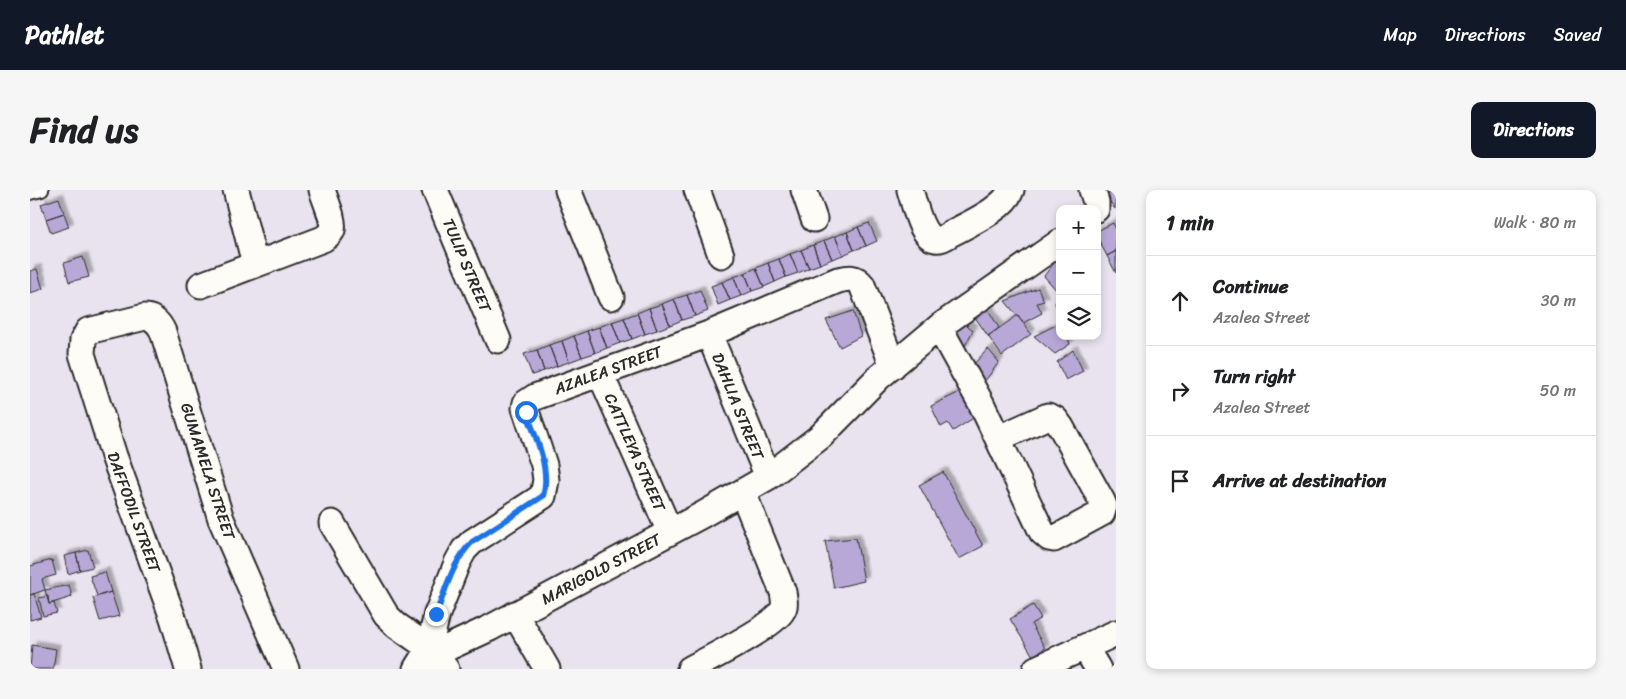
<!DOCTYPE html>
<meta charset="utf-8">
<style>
body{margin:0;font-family:Sriracha,sans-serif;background:#f6f6f6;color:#202124}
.controls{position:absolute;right:15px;top:15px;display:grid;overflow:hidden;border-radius:10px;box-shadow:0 2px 8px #0003}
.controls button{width:45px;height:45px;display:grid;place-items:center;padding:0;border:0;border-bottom:1px solid #e0e0e0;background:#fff;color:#202124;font:25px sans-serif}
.stop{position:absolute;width:15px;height:15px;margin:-11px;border:4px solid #1a73e8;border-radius:50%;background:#fff}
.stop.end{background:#1a73e8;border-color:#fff;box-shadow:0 1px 5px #0008}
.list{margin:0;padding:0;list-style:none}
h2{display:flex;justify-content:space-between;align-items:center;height:65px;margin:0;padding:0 20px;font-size:21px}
h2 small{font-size:16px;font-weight:400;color:#757577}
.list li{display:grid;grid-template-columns:32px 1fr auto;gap:15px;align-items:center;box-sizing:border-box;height:90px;padding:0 20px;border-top:1px solid #e0e0e0}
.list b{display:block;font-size:19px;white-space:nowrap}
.list p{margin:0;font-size:16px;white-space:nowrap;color:#757577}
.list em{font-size:16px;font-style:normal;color:#757577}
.icon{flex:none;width:28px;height:28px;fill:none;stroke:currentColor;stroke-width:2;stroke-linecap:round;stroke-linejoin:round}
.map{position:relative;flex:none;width:1086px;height:479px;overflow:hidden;border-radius:10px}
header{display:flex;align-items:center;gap:30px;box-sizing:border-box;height:70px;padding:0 25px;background:#111827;color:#fff}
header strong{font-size:24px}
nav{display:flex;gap:28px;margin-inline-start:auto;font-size:18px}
.intro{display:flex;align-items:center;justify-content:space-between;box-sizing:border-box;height:120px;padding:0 30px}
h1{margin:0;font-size:35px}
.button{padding:12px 22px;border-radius:10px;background:#111827;color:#fff;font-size:18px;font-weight:700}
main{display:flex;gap:30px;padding:0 30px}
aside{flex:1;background:#fff;border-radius:10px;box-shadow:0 2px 8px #0003}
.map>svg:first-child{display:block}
.building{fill:#b7a8d8;stroke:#2b2b2b;filter:url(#shadow)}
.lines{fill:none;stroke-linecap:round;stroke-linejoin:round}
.lane-casing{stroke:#2b2b2b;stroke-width:16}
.street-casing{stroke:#2b2b2b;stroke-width:29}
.lane{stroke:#fdfcf7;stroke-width:12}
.street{stroke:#fdfcf7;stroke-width:25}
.route{stroke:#1a73e8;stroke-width:6}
.labels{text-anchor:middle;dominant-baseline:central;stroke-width:4.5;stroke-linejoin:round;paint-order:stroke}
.street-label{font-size:16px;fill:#2b2b2b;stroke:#fdfcf7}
</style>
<header>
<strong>Pathlet</strong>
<nav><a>Map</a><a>Directions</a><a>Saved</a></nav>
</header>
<div class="intro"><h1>Find us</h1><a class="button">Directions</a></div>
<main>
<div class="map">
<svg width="1086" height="479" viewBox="0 0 1086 479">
<defs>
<filter id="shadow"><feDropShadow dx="4.5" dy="-4.5" stdDeviation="1" flood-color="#0004"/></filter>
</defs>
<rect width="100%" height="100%" fill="#e8e3ee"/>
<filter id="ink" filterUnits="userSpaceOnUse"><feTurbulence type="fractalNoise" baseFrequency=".02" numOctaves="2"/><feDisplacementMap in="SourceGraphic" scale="10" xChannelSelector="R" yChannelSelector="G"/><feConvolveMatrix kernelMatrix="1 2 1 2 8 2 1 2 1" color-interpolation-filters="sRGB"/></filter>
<g filter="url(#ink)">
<path class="building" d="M1084,0H1086L1085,19L1076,6Z
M29,8L34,23L16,29L11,14Z
M34,23L39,37L21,43L16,29Z
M839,33L847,51L836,56L828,37Z
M1083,33L1086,39V61L1077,66L1067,47V41Z
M828,37L836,56L824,60L817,42Z
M817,42L824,60L813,65L805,46Z
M805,46L813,65L802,69L794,51Z
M794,51L802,69L790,74L783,55Z
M783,55L790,74L779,78L771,60Z
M771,60L779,78L768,83L760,64Z
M1086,61V83L1077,66Z
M760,64L768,83L756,87L749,69Z
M1030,65V101L1028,102L1014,86Z
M53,67L59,87L39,92L34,73Z
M749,69L756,87L745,92L738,73Z
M738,73L745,92L734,97L726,78Z
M726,78L734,97L722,101L715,83Z
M7,79L13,99L0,103V81Z
M715,83L722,101L711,106L704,87Z
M704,87L711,106L700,110L692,92Z
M692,92L700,110L688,115L681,96Z
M1008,98L1014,111L1007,113L1012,123L993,133L975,111Z
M670,100L678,121L665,126L657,105Z
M657,105L665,126L652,130L644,109Z
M1030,106V125H1029L1025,113Z
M644,109L652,130L640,135L632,114Z
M632,114L640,135L627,140L619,118Z
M956,116L969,138L958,146L942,123Z
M619,118L627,140L615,144L607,123Z
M823,121L831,146L810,157L796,130Z
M607,123L615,144L602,149L594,128Z
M988,125L1001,144L972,166L958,146Z
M594,128L602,149L590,153L582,132Z
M932,131L943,140L933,160L921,152Z
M582,132L590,153L577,158L569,137Z
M1030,133V146H1037L1040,154L1025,164L1004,146Z
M569,137L577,158L565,163L557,141Z
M557,141L565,163L552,167L544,146Z
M544,146L552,167L539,172L532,151Z
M532,151L539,172L527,176L519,155Z
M519,155L527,176L514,181L507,160Z
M958,159L969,172L955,191L939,179Z
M507,160L514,181L502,185L494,164Z
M1043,160L1053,181L1036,190L1027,172Z
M930,202L945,227L923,241L918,233L911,237L901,216Z
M913,282L953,356L929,369L889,295Z
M826,348L834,391L804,398L795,351Z
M58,360L63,377L50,380L46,363Z
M46,363L50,380L38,384L34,366Z
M22,370L26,385L12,389L15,400L0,405V376Z
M75,382L81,402L67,406L60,386Z
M39,395L42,407L19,414L15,400Z
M81,402L89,426L70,431L63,408Z
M4,404L11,427L0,430V405Z
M18,406L19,414L24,413L27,423L13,426L9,408Z
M1003,415L1011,428L1001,434L1015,458L1003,466L980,429Z
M2,455L26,459L23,479H0Z"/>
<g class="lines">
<g class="lane-casing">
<path id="lane" d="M0,3L12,0"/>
</g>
<g class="street-casing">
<path id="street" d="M206,0L225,74
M405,0L468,150
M538,0L581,107
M667,0L691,65
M774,0L784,29
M880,0C884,12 891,47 905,49C910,50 916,47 920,44C938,34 974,19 981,0
M1062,0L1066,12V19
M171,95L293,49C296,47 301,44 302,40C305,32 295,9 292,0
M909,137L951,213L1012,342L1019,348L1024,349L1072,323L1074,316L1072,311L1031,237L1025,229L1018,226L969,248
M679,144L738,287
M570,183L640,342
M302,333L356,425L366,435L399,458L416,479
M485,424L517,479
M1055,457L1068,479
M399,458H417L460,438L672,325L738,287L791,246L848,188L909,137L1030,52
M158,479L143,428L84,266L52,164L53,150L58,141L115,127C124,127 130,135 133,142L191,329L256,479
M386,479L399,458L407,424L427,373L434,360L442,352L513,306L516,290L514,275L495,218L496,213L505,207L679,144L808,90C818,88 825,86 832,95L863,176
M660,479C679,469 744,436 752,421C756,416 754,408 753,402L713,303
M1006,479L1086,443"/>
</g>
<use href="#lane" class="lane"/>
<use href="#street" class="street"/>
</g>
</g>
<g class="lines" filter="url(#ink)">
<path class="route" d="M406,424C416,399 423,371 442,352L513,306C521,281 506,246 496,222"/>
</g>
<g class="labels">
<g class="street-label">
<text transform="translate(437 75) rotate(67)">TULIP STREET</text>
<text transform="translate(578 180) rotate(-20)">AZALEA STREET</text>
<text transform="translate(708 216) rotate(68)">DAHLIA STREET</text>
<text transform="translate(605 262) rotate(66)">CATTLEYA STREET</text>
<text transform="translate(178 281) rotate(72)">GUMAMELA STREET</text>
<text transform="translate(104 322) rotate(70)">DAFFODIL STREET</text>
<text transform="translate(571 379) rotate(-28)">MARIGOLD STREET</text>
</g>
</g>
</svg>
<div class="controls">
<button>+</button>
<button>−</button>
<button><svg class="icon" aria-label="layers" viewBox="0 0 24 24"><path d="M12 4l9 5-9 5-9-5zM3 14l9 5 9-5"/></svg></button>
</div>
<div class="stop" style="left:496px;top:222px"></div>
<div class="stop end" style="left:406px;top:424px"></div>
</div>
<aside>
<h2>1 min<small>Walk · 80 m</small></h2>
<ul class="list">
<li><svg class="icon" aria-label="ahead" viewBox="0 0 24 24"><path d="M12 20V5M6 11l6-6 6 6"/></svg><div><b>Continue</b><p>Azalea Street</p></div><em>30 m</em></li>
<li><svg class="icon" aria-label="right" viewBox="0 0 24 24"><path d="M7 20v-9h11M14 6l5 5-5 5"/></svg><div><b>Turn right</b><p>Azalea Street</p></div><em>50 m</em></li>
<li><svg class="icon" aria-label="arrive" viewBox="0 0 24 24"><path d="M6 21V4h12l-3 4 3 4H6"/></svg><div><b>Arrive at destination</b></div></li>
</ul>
</aside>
</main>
